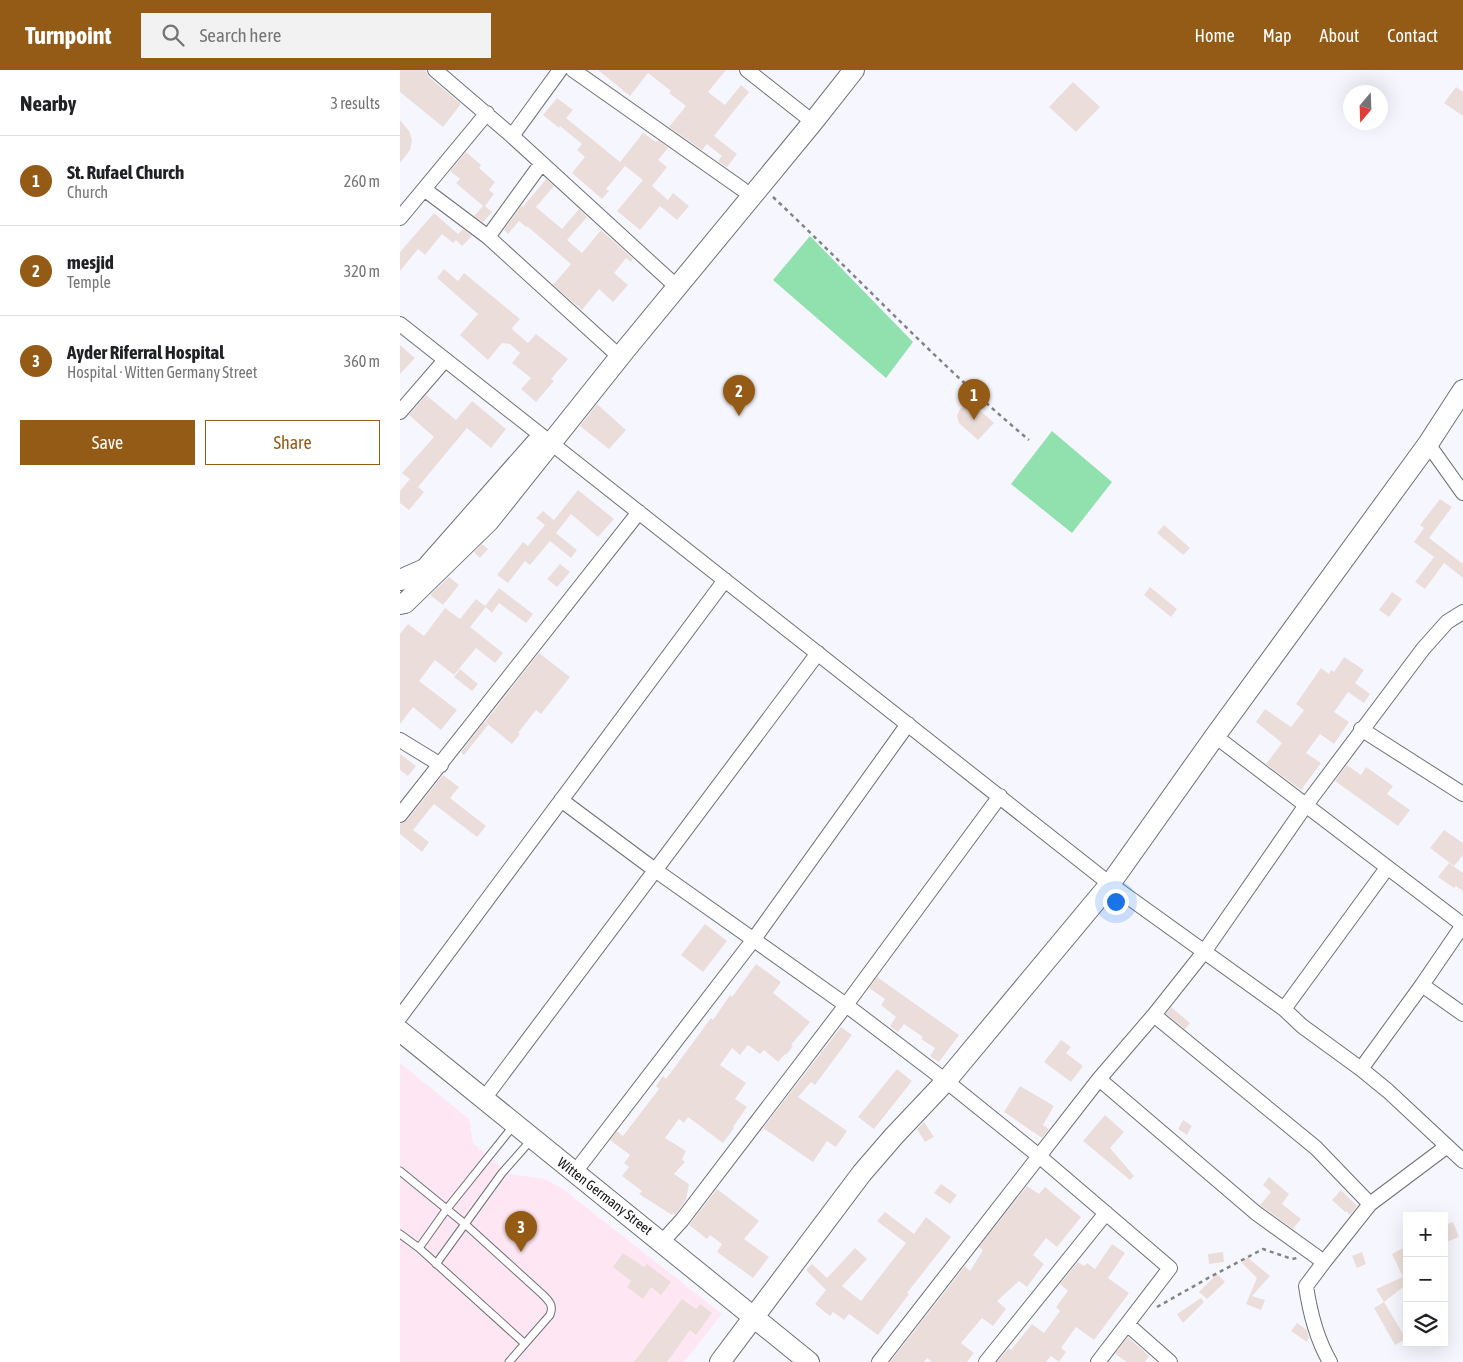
<!DOCTYPE html>
<meta charset="utf-8">
<style>
body{margin:0;font-family:"Asap Condensed",sans-serif;background:#f2f2f2;color:#202124}
.controls{position:absolute;right:15px;bottom:15px;display:grid;overflow:hidden;border-radius:0px;box-shadow:0 5px 20px #0002}
.controls button{width:45px;height:45px;display:grid;place-items:center;padding:0;border:0;border-bottom:1px solid #e0e0e0;background:#fff;color:#202124;font:25px sans-serif}
.compass{position:absolute;left:943px;top:15px;width:45px;height:45px;border-radius:50%;background:#fff;box-shadow:0 5px 20px #0002;rotate:199deg}
.you{position:absolute;left:715px;top:831px;width:18px;height:18px;margin:-12px;border:4px solid #fff;border-radius:50%;background:#1a73e8;box-shadow:0 0 0 8px #1a73e833}
.badge{display:grid;place-items:center;width:32px;height:32px;border-radius:50%;background:#945b16;color:#fff;font-size:16px;font-weight:700}
.pin{position:absolute;translate:-50% -41px;filter:drop-shadow(0 1px 2px #0008)}
.pin::after{content:'';position:absolute;top:26px;width:18px;height:15px;background:inherit;clip-path:polygon(0 0,100% 0,50% 100%)}
.list{margin:0;padding:0;list-style:none}
h2{display:flex;justify-content:space-between;align-items:center;height:65px;margin:0;padding:0 20px;font-size:21px}
h2 small{font-size:16px;font-weight:400;color:#757577}
.list li{display:grid;grid-template-columns:32px 1fr auto;gap:15px;align-items:center;box-sizing:border-box;height:90px;padding:0 20px;border-top:1px solid #e0e0e0}
.list b{display:block;font-size:19px;white-space:nowrap}
.list p{margin:0;font-size:16px;white-space:nowrap;color:#757577}
.list em{font-size:16px;font-style:normal;color:#757577}
.actions{display:flex;gap:10px;padding:15px 20px}
.actions a{flex:1;padding:11px 0;border:1px solid #945b16;border-radius:0px;text-align:center;font-size:18px;color:#945b16}
.actions .main{background:#945b16;color:#fff}
.icon{flex:none;width:28px;height:28px;fill:none;stroke:currentColor;stroke-width:2;stroke-linecap:round;stroke-linejoin:round}
.map{position:relative;flex:none;width:1063px;height:1292px;overflow:hidden}
header{display:flex;align-items:center;gap:30px;box-sizing:border-box;height:70px;padding:0 25px;background:#945b16;color:#fff}
header strong{font-size:24px}
nav{display:flex;gap:28px;margin-inline-start:auto;font-size:18px}
.search{width:350px;height:45px;background:#f2f2f2;display:flex;align-items:center;gap:12px;box-sizing:border-box;padding:0 18px;border-radius:0px;color:#757577;font-size:19px}
main{display:flex}
aside{flex:1;background:#fff}
.map>svg:first-child{display:block}
.medical{fill:#fee6f2}
.green{fill:#90e1ad}
.building{fill:#ebdeda}
.lines{fill:none;stroke-linecap:round;stroke-linejoin:round}
.lane-casing{stroke:#6e7079;stroke-width:9}
.street-casing{stroke:#6e7079;stroke-width:16}
.secondary-casing{stroke:#6e7079;stroke-width:22}
.path{stroke:#828288;stroke-width:2.5;stroke-dasharray:4 4;stroke-linecap:butt}
.lane{stroke:#fff;stroke-width:7}
.street{stroke:#fff;stroke-width:14}
.secondary{stroke:#fff;stroke-width:20}
.labels{text-anchor:middle;dominant-baseline:central;stroke-width:4;stroke-linejoin:round;paint-order:stroke}
.street-label{font-size:14px;fill:#141418;stroke:#fff}
</style>
<header>
<strong>Turnpoint</strong>
<div class="search"><svg class="icon" aria-label="search" viewBox="0 0 24 24"><circle cx="10" cy="10" r="6"/><path d="M15 15l6 6"/></svg>Search here</div>
<nav><a>Home</a><a>Map</a><a>About</a><a>Contact</a></nav>
</header>
<main>
<aside>
<h2>Nearby<small>3 results</small></h2>
<ul class="list">
<li><span class="badge">1</span><div><b>St. Rufael Church</b><p>Church</p></div><em>260 m</em></li>
<li><span class="badge">2</span><div><b>mesjid</b><p>Temple</p></div><em>320 m</em></li>
<li><span class="badge">3</span><div><b>Ayder Riferral Hospital</b><p>Hospital · Witten Germany Street</p></div><em>360 m</em></li>
</ul>
<div class="actions"><a class="main">Save</a><a>Share</a></div>
</aside>
<div class="map">
<svg width="1063" height="1292" viewBox="0 0 1063 1292">
<rect width="100%" height="100%" fill="#f6f7fe"/>
<path class="medical" d="M0,993L69,1049L73,1073L109,1104L145,1109L163,1119L322,1244L284,1292H0Z"/>
<path class="green" d="M410,166L513,272L486,308L373,210Z
M652,361L712,412L672,463L611,414Z"/>
<path class="building" d="M0,0H25L29,7L61,34L43,57L0,22Z
M198,0H326L308,22L325,35L341,15L349,22L314,66L337,84L327,97L318,91L322,86L307,74L302,80L269,57L286,36L269,23L271,21L248,3L230,26Z
M673,12L700,37L676,62L649,37Z
M1056,17L1063,22V46L1044,33Z
M157,28L173,40L166,48L225,96L206,119L209,121L202,129L172,103L185,87L177,80L182,74L160,56L159,58L143,45Z
M0,50L9,61L12,70L10,80L0,93Z
M243,63L256,72L258,70L268,78L258,90L267,97L252,116L268,130L273,123L289,136L277,150L260,136L240,160L217,141L243,110L220,92Z
M66,82L81,95L79,98L95,112L89,120L94,124L85,136L92,142L83,152L74,146L83,136L56,113L60,109L50,101Z
M146,109L154,116L136,137L162,159L179,139L187,147L167,170L182,183L201,160L233,189L231,192L226,188L214,203L228,215L213,232L199,219L182,240L153,215L171,194L127,156L126,157L119,151L108,164L104,160L121,136L123,137Z
M34,143L58,164L63,159L72,166L62,176L56,170L53,173L42,164L25,185L18,179L0,201V182Z
M44,199L58,211L64,203L120,249L112,258L113,260L128,273L136,264L168,289L151,309L154,311L136,332L121,319L131,308L112,293L120,283L110,274L102,273L88,290L60,265L78,244L37,208Z
M0,275L15,288L0,304Z
M26,325L56,350L72,331L106,359L91,378L67,358L18,417L24,422L9,440L0,433V421L10,409L2,403L34,367L9,345Z
M197,334L226,360L209,379L180,356Z
M568,334L574,335L594,353L578,370L559,353L557,346L560,339Z
M178,420L214,449L198,467L171,444L156,463L177,480L171,488L150,471L130,495L125,491L108,513L97,505L123,472L128,476L145,455L136,448L143,441L154,450Z
M1040,429L1052,437L1029,468L1063,494V508L1044,493L1025,519L1015,512L1034,487L1014,472L1024,458L1020,455Z
M764,455L790,478L783,485L757,463Z
M82,474L88,479L80,488L74,482Z
M160,494L170,502L157,517L147,509Z
M49,507L59,515L43,535L30,525Z
M750,517L777,539L771,547L744,525Z
M99,518L133,544L126,553L99,533L92,543L86,537L70,557L103,583L95,593L76,578L54,605L35,590L19,611L57,640L41,660L13,637L0,654V564L8,554L24,566L45,538L60,549L76,529L85,536Z
M992,522L1002,529L989,547L979,540Z
M139,583L170,607L141,644L136,640L118,663L120,664L112,674L85,652Z
M944,587L964,600L955,613L970,624L964,633L948,622L934,642L949,652L934,674L920,664L906,683L921,693L901,720L866,694L882,673L856,652L865,639L891,657L904,640L896,634L921,598L929,604L931,600L934,602Z
M60,599L78,614L72,621L54,607Z
M84,652L88,655L64,685L61,682Z
M0,684L16,696L8,706L0,700Z
M947,695L961,705L966,697L993,716L987,724L1010,740L998,756L935,711Z
M43,705L59,717L50,728L86,756L77,767L34,734L13,760L29,772L22,782L0,764V754L7,750Z
M1044,760L1063,773V785L1054,796L1030,778Z
M1049,793L1063,803V821L1056,816L1054,818L1038,807Z
M305,854L327,871L303,902L281,885Z
M356,894L381,912L373,923L410,952L391,975L393,976L386,985L385,984L378,992L364,980L360,984L348,975L340,985L332,978L320,995L346,1013L335,1029L347,1037L333,1057L334,1058L323,1073L288,1047L284,1053L279,1049L265,1068L286,1081L282,1089L285,1092L274,1104L289,1114L286,1130L275,1145L273,1143L272,1145L239,1124L242,1121L222,1106L229,1097L224,1093L230,1085L210,1070L217,1061L223,1066L259,1019L256,1016L263,1006L266,1009L311,948L313,950L330,925L332,927Z
M477,907L559,965L539,992L530,986L535,978L521,969L523,967L504,954L498,962L490,956L496,947L481,935L485,929L469,918Z
M771,937L790,953L785,959L766,944Z
M441,957L452,965L415,1015L411,1012L398,1027L447,1061L436,1077L427,1071L413,1092L363,1058Z
M661,970L671,977L666,983L683,996L671,1012L644,992Z
M497,999L512,1011L474,1059L458,1047Z
M620,1016L654,1036L643,1055L649,1059L642,1068L604,1042Z
M705,1045L724,1062L710,1078L734,1106L730,1110L683,1071Z
M783,1050L792,1056L787,1065L778,1059Z
M524,1052L534,1067L525,1072L517,1059Z
M869,1107L889,1124L882,1134L901,1149L893,1159L860,1135L871,1122L863,1115Z
M541,1114L557,1125L550,1134L534,1123Z
M627,1116L639,1124L645,1117L681,1147L657,1177L646,1168L633,1185L644,1194L627,1217L619,1211L597,1231L606,1239L593,1256L582,1248L561,1273L574,1283L567,1292H532L527,1288L524,1292H490L565,1196L570,1201L583,1180L579,1177Z
M317,1119L359,1151L344,1169L369,1187L353,1208L317,1182L322,1174L310,1165L307,1169L289,1155Z
M941,1120L957,1136L950,1145L946,1141L945,1142L932,1130Z
M485,1142L514,1164L526,1147L551,1167L507,1223L509,1224L478,1265L449,1244L444,1250L433,1242L430,1246L415,1234L426,1220L406,1200L412,1194L427,1208L455,1178L467,1189L442,1216L461,1231L506,1173L477,1151Z
M1053,1152L1059,1167L1044,1173V1155Z
M712,1174L725,1183L708,1208L729,1223L694,1270L676,1257L661,1278L666,1282L659,1292L651,1286L646,1292H597L609,1278L611,1280L632,1254L644,1263L660,1241L656,1237L668,1221L660,1214L678,1192L684,1196L687,1193L695,1199Z
M1007,1176V1214L984,1232L976,1219L1003,1207L992,1184Z
M823,1182L824,1192L809,1194L808,1184Z
M962,1182L966,1194L957,1198L952,1186Z
M223,1183L244,1197L247,1194L271,1212L261,1225L251,1217L243,1229L227,1217L231,1211L213,1197Z
M847,1187L870,1206L852,1226L865,1230L861,1240L846,1234L857,1208L842,1193Z
M817,1204L825,1212L807,1229L799,1222Z
M801,1228L804,1232L783,1253L777,1244Z
M282,1229L296,1239L300,1234L312,1243L296,1265L290,1260L267,1292H234Z
M984,1232L1006,1269L995,1275L974,1238Z
M897,1253L907,1260L909,1268L907,1272L891,1261Z
M728,1267L749,1286L745,1292H727L715,1284Z"/>
<g class="lines">
<g class="lane-casing">
<path id="lane" d="M0,1101L65,1154L142,1224C149,1231 154,1235 150,1245L109,1292
M0,1164L19,1178L124,1273
M19,1178L46,1140L114,1055
M36,1194L102,1103L132,1069"/>
</g>
<g class="street-casing">
<path id="street" d="M35,0L112,66L277,217
M173,0L342,119
M347,0L413,52
M112,66L160,0
M24,119L88,167L220,287
M0,148L87,43
M88,167L141,94
M0,254L710,814L884,939L902,956L961,999
M0,342L45,290
M1028,374L1063,423
M961,659L1063,724
M815,666L1063,855
M0,670L41,695
M161,730L255,800L446,935L546,1011L639,1086L770,1198L698,1292
M0,745L239,442
M1063,855L1022,915L961,999L988,1021L1063,1091
M1022,915L1063,944
M884,939L987,798
M0,947L325,510
M699,1009L856,1143L924,1192L906,1216C910,1243 916,1268 930,1292
M83,1030L418,583
M1046,1077L970,1134L916,1078L754,945L804,882L906,735L1023,579L1047,552L1063,542
M175,1102L354,869L508,654
M262,1172L282,1150L446,935L600,726
M924,1192L970,1134
M727,1254L770,1292
M479,1292L699,1009L754,945
M586,1292L706,1143"/>
</g>
<g class="secondary-casing">
<path id="secondary" d="M0,510L25,499L136,373
M0,534L5,533L89,451L226,279L413,52L454,0
M0,961L409,1292
M320,1292L462,1103L494,1066L546,1011L710,814L815,666L1028,374L1063,320"/>
</g>
<path class="path" d="M373,127C459,208 539,295 629,370
M757,1237L810,1207L863,1179L892,1189L897,1188"/>
<use href="#lane" class="lane"/>
<use href="#street" class="street"/>
<use href="#secondary" class="secondary"/>
</g>
<g class="labels">
<g class="street-label">
<text transform="translate(205 1126) rotate(38)">Witten Germany Street</text>
</g>
</g>
</svg>
<div class="controls">
<button>+</button>
<button>−</button>
<button><svg class="icon" aria-label="layers" viewBox="0 0 24 24"><path d="M12 4l9 5-9 5-9-5zM3 14l9 5 9-5"/></svg></button>
</div>
<svg class="compass" viewBox="-18 -18 36 36"><path d="M0-13l5 13h-10z" fill="#e53935"/><path d="M0 13l5-13h-10z" fill="#757577"/></svg>
<div class="you"></div>
<div class="pin badge" style="left:574px;top:350px">1</div>
<div class="pin badge" style="left:339px;top:346px">2</div>
<div class="pin badge" style="left:121px;top:1182px">3</div>
</div>
</main>
